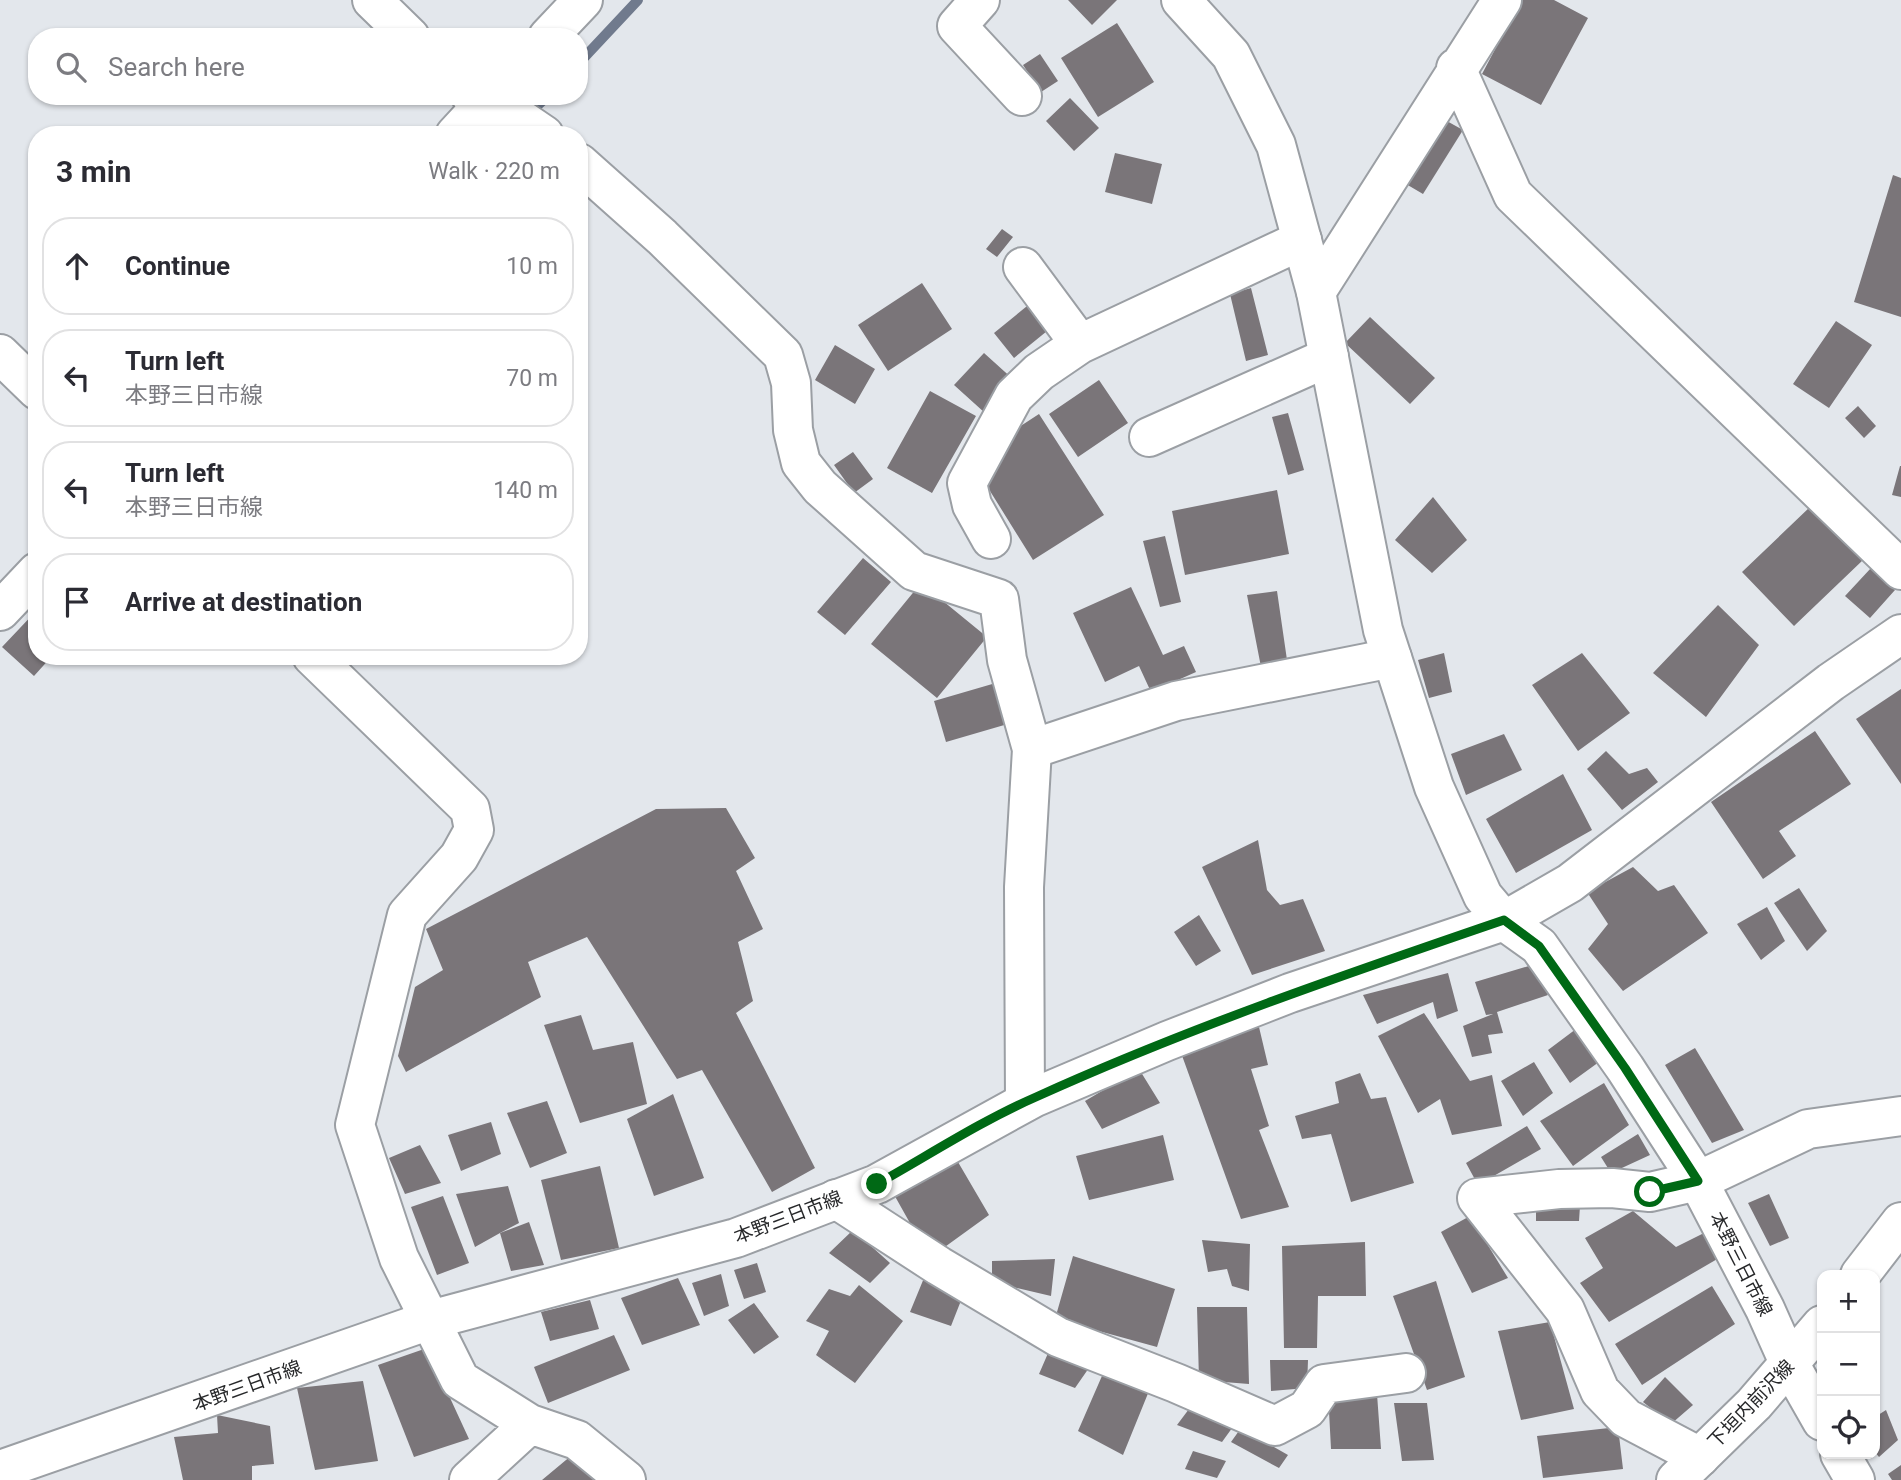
<!DOCTYPE html>
<meta charset="utf-8">
<style>
body{margin:0;font-family:Roboto,"Noto Sans JP",sans-serif;background:#f7f7f7;color:#2b2b33}
.controls{position:absolute;right:21px;bottom:21px;display:grid;overflow:hidden;border-radius:14px;box-shadow:0 2px 5px #0004}
.controls button{width:63px;height:63px;display:grid;place-items:center;padding:0;border:0;border-bottom:2px solid #e1e1e2;background:#fff;color:#2b2b33;font:35px sans-serif}
.stop{position:absolute;width:21px;height:21px;margin:-16px;border:5px solid #006915;border-radius:50%;background:#fff}
.stop.end{background:#006915;border-color:#fff;box-shadow:0 2px 7px #0008}
.list{margin:0;padding:0;list-style:none}
h2{display:flex;justify-content:space-between;align-items:center;height:91px;margin:0;padding:0 28px;font-size:30px}
h2 small{font-size:23px;font-weight:400;color:#7c7c81}
.list li{display:grid;grid-template-columns:46px 1fr auto;gap:21px;align-items:center;box-sizing:border-box;height:98px;margin:0 14px 14px;padding:0 14px;border:2px solid #e1e1e2;border-radius:28px}
.list b{display:block;font-size:26px;white-space:nowrap}
.list p{margin:0;font-size:23px;white-space:nowrap;color:#7c7c81}
.list em{font-size:23px;font-style:normal;color:#7c7c81}
.icon{flex:none;width:38px;height:38px;fill:none;stroke:currentColor;stroke-width:2;stroke-linecap:round;stroke-linejoin:round}
.map{position:relative;flex:none;width:1901px;height:1480px;overflow:hidden}
.search{position:absolute;background:#fff;box-shadow:0 2px 5px #0004;left:28px;top:28px;width:560px;height:77px;display:flex;align-items:center;gap:18px;box-sizing:border-box;padding:0 24px;border-radius:28px;color:#7c7c81;font-size:26px}
.panel{position:absolute;background:#fff;box-shadow:0 2px 5px #0004;left:28px;top:126px;width:560px;height:539px;border-radius:28px}
.map>svg:first-child{display:block}
.lines{fill:none;stroke-linecap:round;stroke-linejoin:round}
.stream{stroke:#707a8d;stroke-width:10}
.building{fill:#7a7579}
.street-casing{stroke:#9b9fa4;stroke-width:42}
.secondary-casing{stroke:#9b9fa4;stroke-width:42}
.street{stroke:#fff;stroke-width:38}
.secondary{stroke:#fff;stroke-width:38}
.route{stroke:#006915;stroke-width:9}
.labels{text-anchor:middle;dominant-baseline:central;stroke-width:5;stroke-linejoin:round;paint-order:stroke}
.street-label{font-size:19px;fill:#27282a;stroke:#fff}
</style>
<div class="map">
<svg width="1901" height="1480" viewBox="0 0 1901 1480">
<rect width="100%" height="100%" fill="#e3e7ec"/>
<g class="lines">
<path class="stream" d="M579,63L638,0
M528,114L548,96"/>
</g>
<path class="building" d="M1068,0H1117L1092,25Z
M1521,0H1554L1588,18L1541,105L1482,74Z
M1117,23L1154,82L1098,117L1061,58Z
M1040,54L1058,81L1041,92L1023,65Z
M1070,98L1099,128L1074,151L1046,121Z
M1445,120L1463,130L1423,194L1406,184Z
M1115,153L1162,164L1152,204L1105,192Z
M1893,175L1901,178V317L1854,302Z
M1002,229L1013,237L997,257L986,249Z
M922,283L952,329L888,371L858,325Z
M1251,288L1268,355L1246,361L1230,294Z
M1032,302L1052,327L1014,358L994,333Z
M1370,317L1435,378L1410,404L1345,343Z
M1836,321L1872,345L1829,408L1793,384Z
M835,345L875,369L855,404L815,380Z
M984,353L1015,381L985,413L954,385Z
M1099,380L1128,423L1078,457L1049,414Z
M930,391L976,416L932,493L887,468Z
M1858,406L1876,426L1864,438L1845,418Z
M1288,413L1304,470L1288,475L1272,417Z
M1039,414L1104,515L1033,560L985,483L1002,438Z
M853,452L873,479L854,493L834,465Z
M1900,466H1901V497L1892,495Z
M1277,490L1289,554L1185,575L1172,511Z
M1433,497L1467,540L1432,573L1395,540Z
M1811,506L1863,560L1794,626L1742,572Z
M1165,536L1181,602L1160,607L1143,541Z
M863,558L891,582L845,635L817,612Z
M1871,568L1895,590L1870,618L1845,596Z
M921,583L987,637L937,698L871,644Z
M1131,587L1163,655L1184,646L1196,672L1151,692L1139,666L1105,682L1073,613Z
M1277,591L1287,660L1261,667L1247,595Z
M1718,605L1759,645L1706,717L1653,673Z
M37,610V656H52L34,676L2,647Z
M1444,653L1452,692L1429,698L1418,660Z
M1582,653L1630,713L1578,751L1532,685Z
M1006,680L1018,721L946,742L934,701Z
M1901,689V784L1856,719Z
M1815,731L1851,784L1779,831L1796,856L1763,879L1711,802Z
M1504,734L1522,770L1466,795L1451,754Z
M1606,751L1629,774L1647,768L1658,782L1622,810L1587,769Z
M1563,774L1592,830L1516,873L1486,819Z
M726,808L755,858L736,871L763,929L738,942L753,1001L736,1013L815,1168L772,1192L702,1070L677,1079L587,937L528,962L541,997L406,1072L398,1056L415,987L443,970L426,929L656,809Z
M1258,840L1267,890L1280,905L1303,899L1325,951L1252,975L1202,867Z
M1633,867L1658,891L1674,885L1708,933L1623,991L1588,949L1608,924L1587,892Z
M1799,888L1827,931L1807,951L1774,903Z
M1767,907L1785,941L1761,960L1737,924Z
M1199,915L1221,951L1196,966L1174,932Z
M1532,965L1548,995L1497,1012L1503,1033L1488,1035L1492,1053L1472,1057L1463,1026L1493,1014L1486,1015L1475,982Z
M1448,973L1458,1011L1437,1019L1433,1002L1377,1024L1363,995Z
M1424,1013L1470,1081L1492,1075L1502,1126L1452,1135L1440,1099L1418,1113L1378,1036Z
M581,1015L593,1050L633,1042L647,1104L580,1123L544,1025Z
M1259,1027L1268,1065L1251,1069L1269,1126L1259,1130L1289,1207L1241,1219L1180,1050Z
M1576,1029L1599,1062L1570,1083L1548,1050Z
M1695,1048L1744,1130L1712,1143L1665,1065Z
M1534,1062L1553,1093L1523,1116L1501,1081Z
M1139,1069L1160,1103L1102,1129L1085,1101Z
M1360,1073L1371,1099L1386,1097L1414,1183L1351,1202L1331,1134L1302,1139L1295,1116L1339,1103L1335,1082Z
M1604,1083L1629,1125L1573,1166L1540,1121Z
M673,1094L704,1178L654,1196L627,1119Z
M547,1101L567,1153L530,1168L507,1113Z
M491,1122L501,1154L461,1171L448,1135Z
M1527,1126L1541,1149L1478,1185L1466,1163Z
M1638,1134L1650,1155L1611,1173L1601,1157Z
M1163,1135L1174,1180L1089,1200L1076,1156Z
M420,1145L441,1183L405,1194L389,1158Z
M958,1162L989,1215L942,1249L915,1232L892,1191Z
M600,1166L619,1248L561,1260L541,1180Z
M508,1186L519,1223L500,1233L529,1222L544,1265L511,1271L500,1233L475,1247L456,1194Z
M1769,1194L1789,1238L1770,1246L1748,1203Z
M443,1196L469,1263L437,1275L411,1207Z
M1536,1206H1580L1579,1221H1536Z
M1633,1211L1676,1247L1706,1232L1719,1258L1609,1322L1580,1283L1603,1268L1585,1238Z
M1470,1216L1508,1278L1472,1293L1441,1232Z
M853,1230L890,1263L870,1283L829,1253Z
M1202,1240L1250,1244L1249,1291L1232,1286L1227,1269L1208,1272Z
M1365,1242L1366,1296H1318L1317,1348H1284L1282,1246Z
M1073,1256L1175,1289L1157,1347L1055,1319Z
M1055,1259L1051,1296L992,1282V1261Z
M757,1263L766,1292L744,1299L734,1270Z
M721,1274L729,1306L704,1316L692,1283Z
M678,1278L700,1325L642,1345L621,1298Z
M924,1278L962,1298L951,1326L910,1312Z
M1436,1281L1465,1377L1427,1390L1393,1296Z
M859,1285L903,1321L855,1383L816,1355L829,1331L806,1321L829,1289L850,1296Z
M1712,1286L1735,1324L1642,1385L1615,1344Z
M590,1300L599,1329L550,1341L541,1312Z
M754,1303L779,1337L754,1354L728,1320Z
M1197,1307H1247L1249,1384L1199,1380Z
M1550,1322L1574,1409L1521,1420L1498,1331Z
M614,1335L630,1370L548,1403L534,1367Z
M1052,1344L1091,1365L1075,1388L1039,1374Z
M427,1348L469,1439L414,1457L378,1365Z
M1270,1360H1308L1307,1388L1271,1391Z
M1105,1369L1151,1386L1123,1455L1078,1431Z
M1665,1377L1693,1405L1671,1424L1643,1402Z
M363,1381L378,1461L315,1470L297,1388Z
M1328,1392L1377,1394L1381,1449H1331Z
M1394,1403H1427L1434,1460L1402,1461Z
M1192,1405L1235,1424L1222,1442L1177,1425Z
M1886,1410L1898,1440L1879,1457L1875,1452V1417Z
M217,1415L270,1426L274,1464L252,1466V1480H183L174,1437L218,1433Z
M1618,1427L1623,1469L1543,1478L1537,1436Z
M1241,1428L1288,1455L1279,1468L1231,1442Z
M1193,1451L1226,1461L1217,1478L1185,1469Z
M572,1455L598,1477L594,1480H542Z
M1901,1465V1480H1892L1888,1474Z"/>
<g class="lines">
<g class="street-casing">
<path id="street" d="M372,0L410,37
M980,0L957,26L1022,96
M548,37L583,0
M1456,68L1513,195L1901,570
M471,96L482,106L519,118L544,135
M455,135L491,96
M579,163L662,237L783,355L791,383L793,430L801,463L820,487L914,571L999,599L1007,660L1032,749L1176,701L1392,658
M1023,267L1080,344
M1316,292L1502,0
M0,354L37,390
M1149,437L1329,357
M991,539L972,505L967,483L1014,396L1039,372L1080,344L1302,240
M0,611L37,572
M312,656L470,809L474,830L459,857L407,915L355,1125L399,1258L460,1380L530,1424L577,1440L626,1480
M1025,1102L1024,887L1032,749
M836,1199L939,1266L1058,1337L1176,1383L1275,1426L1307,1409L1324,1384L1406,1373
M1700,1457L1626,1418L1600,1391L1565,1310L1477,1198L1559,1189L1612,1188L1650,1192L1698,1181L1808,1129L1901,1116
M469,1480L530,1424"/>
</g>
<g class="secondary-casing">
<path id="secondary" d="M1181,0L1231,55L1276,145L1316,292L1383,630L1434,787L1483,896L1504,921L1570,883L1831,682L1901,634
M1860,1275L1901,1222
M1840,1454L1855,1480
M0,1470L430,1320L736,1238L877,1184L1033,1098L1167,1041L1290,993L1504,921L1539,946L1625,1068L1698,1181L1765,1309L1790,1365L1822,1421
M1676,1480L1754,1404L1822,1325"/>
</g>
<use href="#street" class="street"/>
<use href="#secondary" class="secondary"/>
</g>
<g class="lines">
<path class="route" d="M877,1184C929,1155 981,1121 1036,1097C1188,1028 1346,974 1504,920L1539,946L1625,1068L1698,1181L1650,1192"/>
</g>
<g class="labels">
<g class="street-label">
<text transform="translate(788 1217) rotate(-21)">本野三日市線</text>
<text transform="translate(1741 1264) rotate(63)">本野三日市線</text>
<text transform="translate(247 1386) rotate(-20)">本野三日市線</text>
<text transform="translate(1751 1404) rotate(-46)">下垣内前沢線</text>
</g>
</g>
</svg>
<div class="controls">
<button>+</button>
<button>−</button>
<button><svg class="icon" aria-label="locate" viewBox="0 0 24 24"><circle cx="12" cy="12" r="6"/><path d="M12 2v4M12 18v4M2 12h4M18 12h4"/></svg></button>
</div>
<div class="stop" style="left:1650px;top:1192px"></div>
<div class="stop end" style="left:877px;top:1184px"></div>
<div class="search"><svg class="icon" aria-label="search" viewBox="0 0 24 24"><circle cx="10" cy="10" r="6"/><path d="M15 15l6 6"/></svg>Search here</div>
<section class="panel">
<h2>3 min<small>Walk · 220 m</small></h2>
<ul class="list">
<li><svg class="icon" aria-label="ahead" viewBox="0 0 24 24"><path d="M12 20V5M6 11l6-6 6 6"/></svg><div><b>Continue</b></div><em>10 m</em></li>
<li><svg class="icon" aria-label="left" viewBox="0 0 24 24"><path d="M17 20v-9H6M10 6l-5 5 5 5"/></svg><div><b>Turn left</b><p>本野三日市線</p></div><em>70 m</em></li>
<li><svg class="icon" aria-label="left" viewBox="0 0 24 24"><path d="M17 20v-9H6M10 6l-5 5 5 5"/></svg><div><b>Turn left</b><p>本野三日市線</p></div><em>140 m</em></li>
<li><svg class="icon" aria-label="arrive" viewBox="0 0 24 24"><path d="M6 21V4h12l-3 4 3 4H6"/></svg><div><b>Arrive at destination</b></div></li>
</ul>
</section>
</div>
